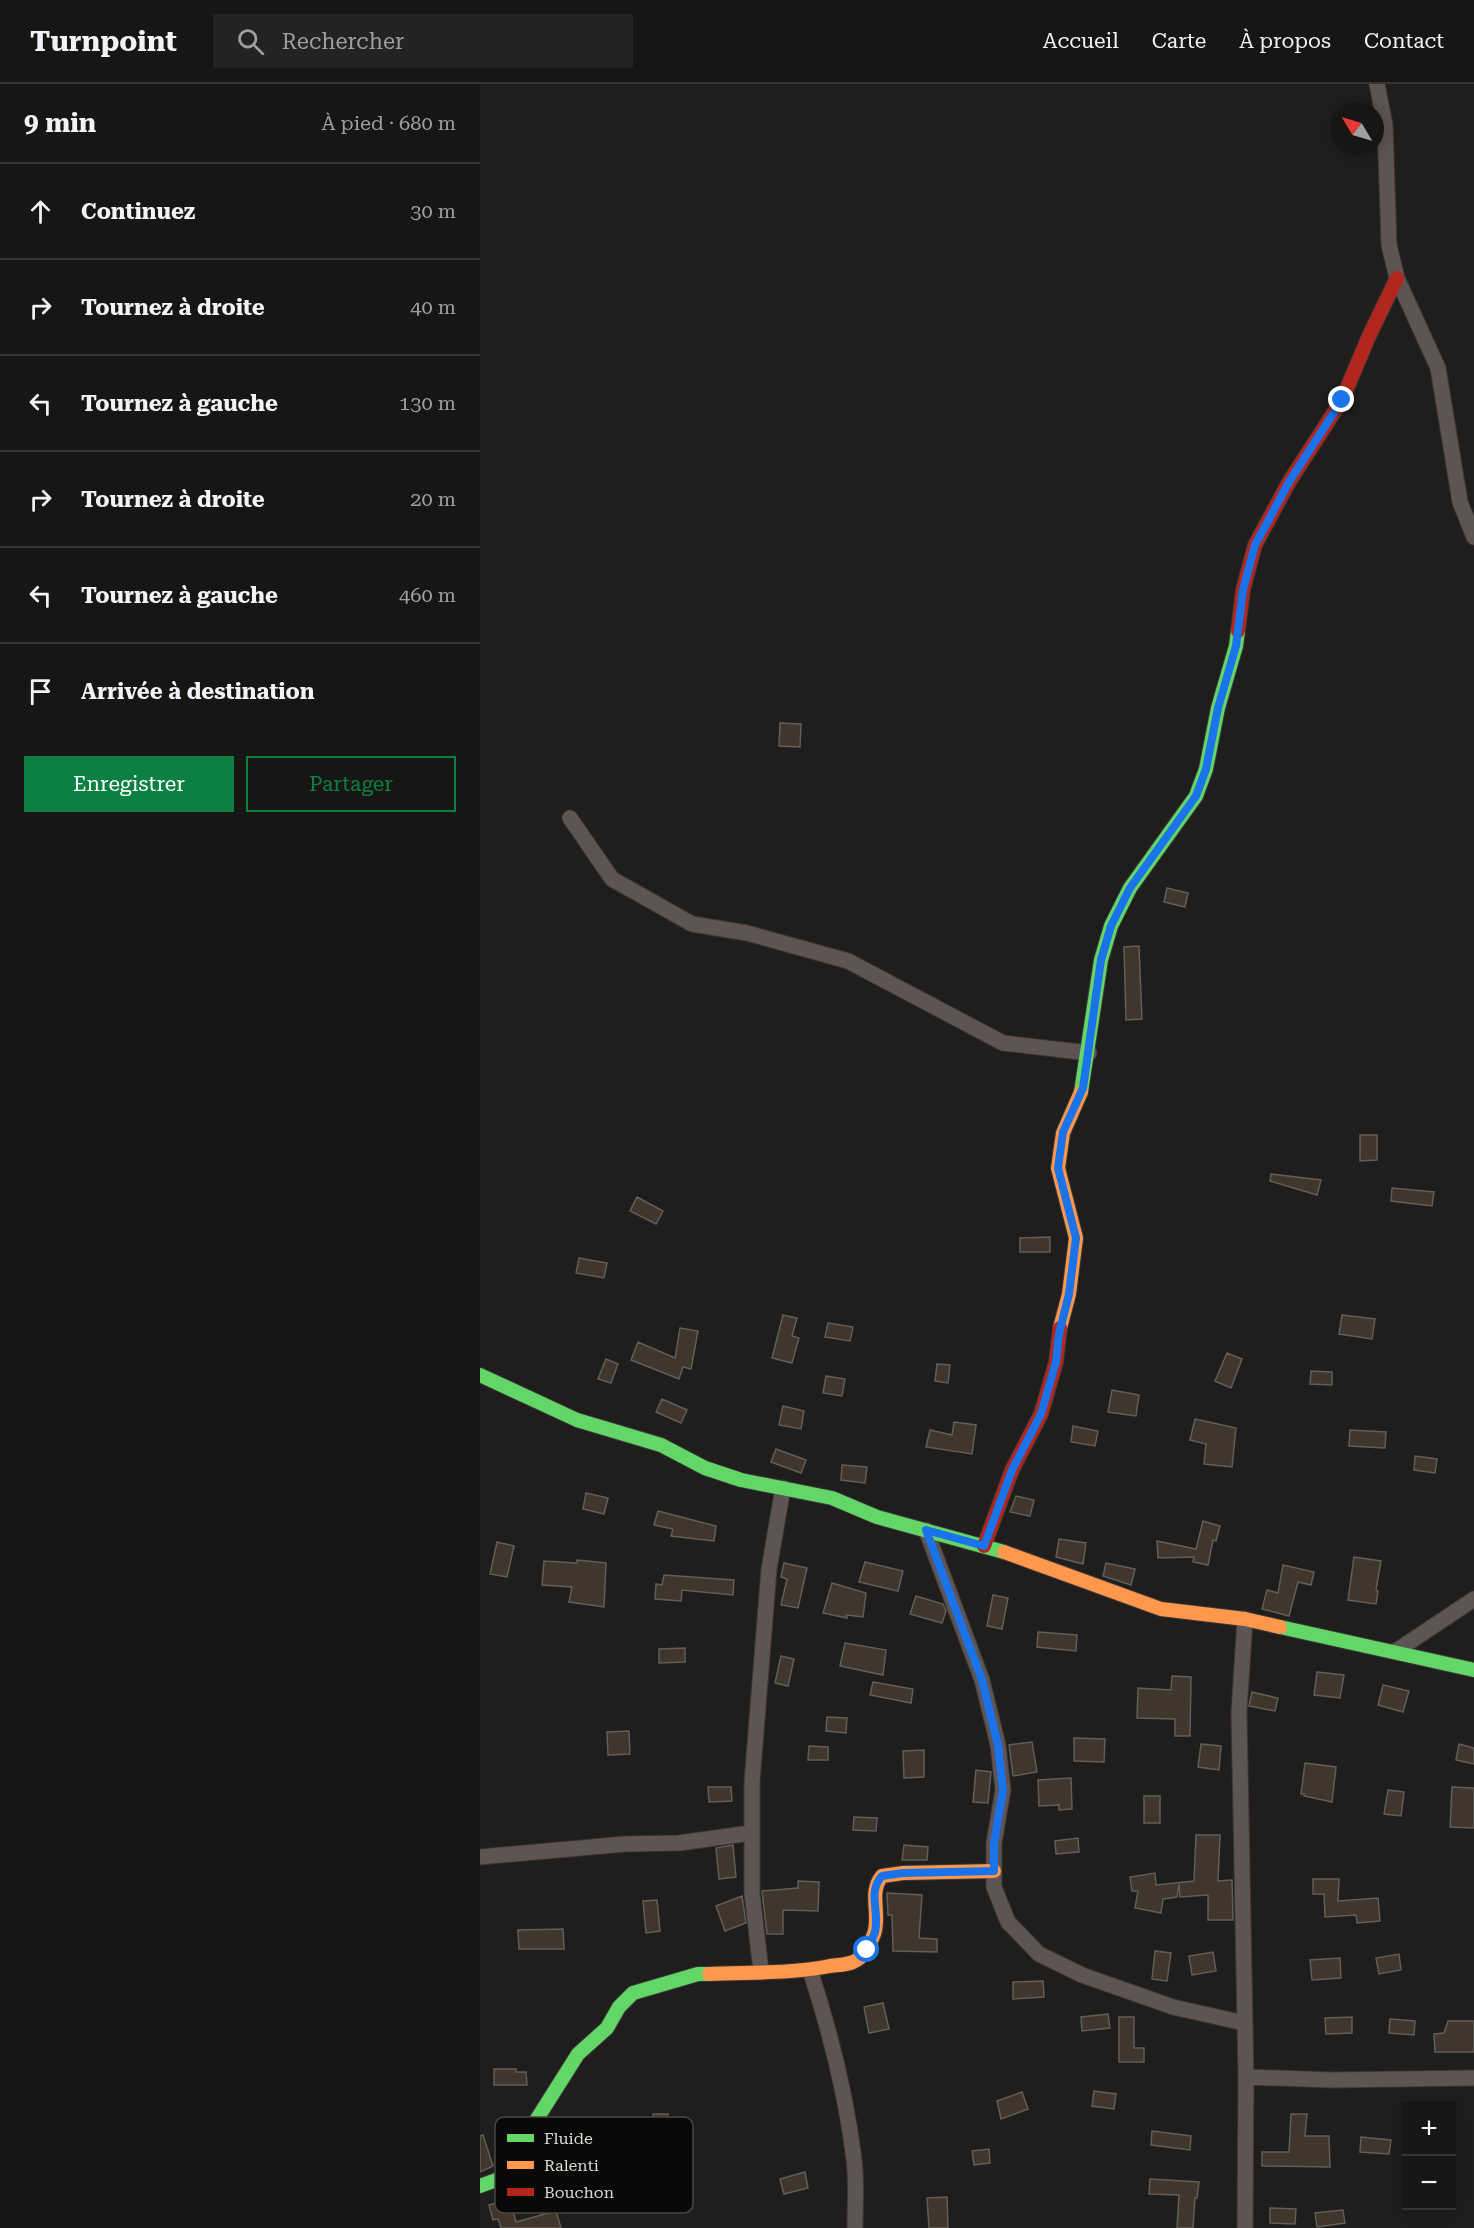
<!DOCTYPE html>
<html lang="fr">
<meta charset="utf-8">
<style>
body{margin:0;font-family:"Roboto Serif",serif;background:#252322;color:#f1f3f6}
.controls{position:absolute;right:18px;bottom:18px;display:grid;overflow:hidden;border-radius:0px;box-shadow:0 3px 15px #0003}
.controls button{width:54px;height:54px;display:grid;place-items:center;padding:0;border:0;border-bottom:2px solid #363534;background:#181615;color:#f1f3f6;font:30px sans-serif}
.compass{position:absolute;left:850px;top:18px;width:54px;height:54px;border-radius:50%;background:#181615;box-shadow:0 3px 15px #0003;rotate:308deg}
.stop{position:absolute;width:18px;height:18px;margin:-14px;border:4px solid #1a73e8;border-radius:50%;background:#fff}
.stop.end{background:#1a73e8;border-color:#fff;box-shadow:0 2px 6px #0008}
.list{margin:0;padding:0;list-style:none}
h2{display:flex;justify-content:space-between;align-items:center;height:78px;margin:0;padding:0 24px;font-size:26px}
h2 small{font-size:20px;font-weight:400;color:#9f9fa0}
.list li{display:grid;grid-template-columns:39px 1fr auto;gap:18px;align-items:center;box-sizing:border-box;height:96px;padding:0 24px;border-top:2px solid #363534}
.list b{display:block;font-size:22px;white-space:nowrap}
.list em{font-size:20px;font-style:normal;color:#9f9fa0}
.actions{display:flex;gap:12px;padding:18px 24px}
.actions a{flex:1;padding:14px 0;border:2px solid #0b8043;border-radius:0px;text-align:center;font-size:21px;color:#0b8043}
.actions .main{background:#0b8043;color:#fff}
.icon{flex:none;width:33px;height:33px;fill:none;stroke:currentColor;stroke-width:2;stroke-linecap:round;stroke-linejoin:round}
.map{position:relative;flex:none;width:994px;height:2144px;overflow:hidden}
header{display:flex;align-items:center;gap:36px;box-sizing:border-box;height:84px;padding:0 30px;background:#181615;border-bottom:2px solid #363534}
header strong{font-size:28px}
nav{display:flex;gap:33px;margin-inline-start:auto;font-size:21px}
.search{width:420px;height:54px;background:#252322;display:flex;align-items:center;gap:15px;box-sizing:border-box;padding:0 21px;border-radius:0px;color:#9f9fa0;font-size:22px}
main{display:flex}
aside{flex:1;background:#181615}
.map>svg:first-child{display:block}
.building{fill:#41362b;stroke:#5f5e5c;stroke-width:1.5}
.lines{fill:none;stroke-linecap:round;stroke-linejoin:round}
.street-casing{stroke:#393837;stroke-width:17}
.fast-casing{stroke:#393837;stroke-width:16}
.slow-casing{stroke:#393837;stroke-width:16}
.jam-casing{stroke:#393837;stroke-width:16}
.street{stroke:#5f5454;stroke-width:15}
.fast{stroke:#63d668;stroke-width:14}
.slow{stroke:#ff974d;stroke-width:14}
.jam{stroke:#b3261e;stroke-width:14}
.route{stroke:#1a73e8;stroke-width:8}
.key{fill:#0a0907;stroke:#484745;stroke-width:1.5}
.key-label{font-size:16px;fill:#dad8d6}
</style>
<header>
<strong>Turnpoint</strong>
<div class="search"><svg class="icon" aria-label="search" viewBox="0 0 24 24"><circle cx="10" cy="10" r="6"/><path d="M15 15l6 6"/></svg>Rechercher</div>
<nav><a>Accueil</a><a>Carte</a><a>À propos</a><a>Contact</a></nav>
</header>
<main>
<aside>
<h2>9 min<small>À pied · 680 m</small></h2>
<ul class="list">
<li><svg class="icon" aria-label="ahead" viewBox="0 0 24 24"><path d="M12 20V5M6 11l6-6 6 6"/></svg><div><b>Continuez</b></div><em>30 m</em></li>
<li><svg class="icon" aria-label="right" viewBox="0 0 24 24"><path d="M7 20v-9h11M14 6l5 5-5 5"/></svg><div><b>Tournez à droite</b></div><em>40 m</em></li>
<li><svg class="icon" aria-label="left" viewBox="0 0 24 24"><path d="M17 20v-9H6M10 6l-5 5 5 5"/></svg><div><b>Tournez à gauche</b></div><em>130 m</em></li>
<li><svg class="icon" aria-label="right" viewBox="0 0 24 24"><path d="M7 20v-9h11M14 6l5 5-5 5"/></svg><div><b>Tournez à droite</b></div><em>20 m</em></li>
<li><svg class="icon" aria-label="left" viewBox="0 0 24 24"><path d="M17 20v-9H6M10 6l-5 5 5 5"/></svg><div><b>Tournez à gauche</b></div><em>460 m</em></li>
<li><svg class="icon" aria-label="arrive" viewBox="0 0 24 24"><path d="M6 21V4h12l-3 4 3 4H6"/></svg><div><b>Arrivée à destination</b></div></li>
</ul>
<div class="actions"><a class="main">Enregistrer</a><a>Partager</a></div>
</aside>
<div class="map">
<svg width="994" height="2144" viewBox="0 0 994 2144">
<rect width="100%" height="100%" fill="#201e1c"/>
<path class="building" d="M300,639L321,640L320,663L299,662Z
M687,804L708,809L705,823L684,818Z
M659,862L662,935L646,936L644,863Z
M880,1051H897V1076L880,1077Z
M791,1090L841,1096L837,1111L790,1097Z
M912,1104L954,1108L952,1122L911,1117Z
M157,1113L183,1127L176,1140L150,1127Z
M570,1153V1168H540V1154Z
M99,1174L127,1179L124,1194L96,1189Z
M303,1231L317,1234L312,1252L319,1254L312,1279L292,1274Z
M862,1231L895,1235L892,1255L859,1250Z
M348,1239L373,1243L370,1257L345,1253Z
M200,1244L218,1247L211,1285L203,1283L199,1295L151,1276L158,1258L195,1274Z
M747,1269L762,1275L751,1304L735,1297Z
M126,1275L138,1280L131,1299L118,1295Z
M457,1280L470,1281L468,1299L455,1297Z
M831,1287L852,1288V1301L830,1300Z
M346,1292L365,1295L362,1312L343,1309Z
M632,1306L659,1311L656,1332L628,1328Z
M182,1315L207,1326L201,1339L176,1328Z
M303,1322L324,1327L321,1345L299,1341Z
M715,1335L756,1344L752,1383L724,1380L726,1360L710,1356Z
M474,1338L496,1341L492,1370L446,1363L450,1346L472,1351Z
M593,1342L618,1347L615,1362L591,1358Z
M870,1346L906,1348L905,1364L869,1362Z
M296,1365L326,1376L321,1389L291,1378Z
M935,1372L957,1375L955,1389L934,1386Z
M362,1381L387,1383L385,1399L361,1396Z
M106,1409L128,1414L124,1430L103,1425Z
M536,1412L554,1416L550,1432L530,1428Z
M178,1427L236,1442L234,1457L191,1452L193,1445L174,1441Z
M723,1437L740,1442L736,1457L733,1456L728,1481L713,1478L714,1473L678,1474L677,1457L716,1465Z
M579,1455L606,1459L603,1480L576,1473Z
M17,1458L34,1462L27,1493L10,1490Z
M874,1473L901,1477L896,1506L898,1507L896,1520L868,1516Z
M97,1476L126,1479L124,1523L89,1518L92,1503L62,1501L64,1477L97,1479Z
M385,1478L423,1487L418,1507L379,1498Z
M304,1479L327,1484L318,1524L301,1521L307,1495L301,1493Z
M626,1479L655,1485L651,1501L623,1492Z
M803,1481L834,1488L831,1501L818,1498L809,1532L782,1525L787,1506L798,1509Z
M184,1491L254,1496L253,1511L202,1506L201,1517L175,1515L176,1500L182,1501Z
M352,1499L386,1509L383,1533L367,1531V1534L343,1529Z
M513,1511L528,1514L522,1545L507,1542Z
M436,1512L463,1520L466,1527L462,1539L430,1530Z
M558,1548L597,1551L596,1567L557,1563Z
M365,1559L406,1566L403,1591L360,1582Z
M205,1564V1578L179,1579V1565Z
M301,1572L314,1575L308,1602L295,1599Z
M837,1588L864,1591L860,1614L834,1611Z
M692,1592L711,1593L710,1652H695V1635L657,1634L658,1604L691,1606Z
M393,1598L433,1605L431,1619L390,1611Z
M903,1601L929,1607L923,1628L898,1621Z
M772,1608L798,1614L795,1627L769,1622Z
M347,1633L367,1634L366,1649L346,1647Z
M149,1647L150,1670L128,1671L127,1648Z
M594,1654L625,1655L624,1678L594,1677Z
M552,1658L557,1688L533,1692L529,1661Z
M721,1660L741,1662L739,1686L718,1683Z
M979,1660L994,1664V1680L976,1676Z
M329,1662L348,1663V1676H328Z
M444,1666V1693L424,1694L423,1667Z
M825,1679L856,1683L852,1718L824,1712V1710H821Z
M496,1686L511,1688L508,1719L493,1718Z
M591,1694L592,1725L579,1726V1721L559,1722L558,1696Z
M228,1703H251L252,1717L229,1718Z
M972,1703L994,1704V1744L970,1743Z
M908,1706L924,1708L921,1732L904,1730Z
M664,1712H680V1739H664Z
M374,1733L397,1734L396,1747L373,1746Z
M716,1751H740L738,1797L752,1796L753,1836H728V1811L700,1813L699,1800L697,1813L683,1815L681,1829L655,1824L658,1807H652L650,1793L675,1789L676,1801L714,1797Z
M598,1754L599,1768L576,1770L575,1757Z
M253,1761L256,1793L239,1795L236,1764Z
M424,1761L448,1763L447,1776H422Z
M833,1795H859L858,1817L898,1814L900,1837L877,1839L876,1831L845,1833L844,1810H833Z
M318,1797L339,1798L338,1827L303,1826V1850H287L282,1807L318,1804Z
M407,1809L442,1811L439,1854L457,1855V1868L413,1867L412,1831H408Z
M262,1812L266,1839L245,1847L236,1822Z
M177,1816L180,1847L166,1849L163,1817Z
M83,1845L84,1865H39L38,1846Z
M675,1867L691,1869L687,1897L672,1895Z
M733,1868L736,1887L712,1891L709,1872Z
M919,1870L921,1886L899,1890L896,1874Z
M860,1874L861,1894L832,1896L830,1876Z
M563,1897L564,1913L533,1915V1898Z
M403,1919L409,1945L389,1949L384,1923Z
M628,1930L630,1944L602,1947L601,1933Z
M639,1933H654V1964H664V1978H639Z
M872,1933V1949L846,1950L845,1934Z
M910,1935L935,1937L934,1951L909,1949Z
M968,1937H994V1968H955L954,1950L964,1949Z
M14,1985H36V1988H46L47,2001H14Z
M614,2007L636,2010L634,2025L612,2022Z
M542,2008L548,2025L521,2035L517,2017Z
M173,2030H188L189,2053H174Z
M811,2030H827L825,2052H849L850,2083L782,2082V2068H809Z
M672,2047L711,2052L710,2066L671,2061Z
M3,2051L13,2082L0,2088V2052Z
M881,2053L911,2056L909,2070L880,2068Z
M509,2065L510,2079L494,2081L492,2067Z
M325,2088L328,2104L304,2110L300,2095Z
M670,2095L719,2098L717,2114H715L713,2144H697L699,2111L669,2110Z
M467,2113L468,2144H449L447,2114Z
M30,2115L36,2138L76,2127L81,2144H21L18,2135L13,2136L9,2121Z
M790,2124L816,2125L815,2140L790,2139Z
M863,2126L865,2139L837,2143L835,2129Z"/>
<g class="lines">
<g class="street-casing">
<path id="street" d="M897,0L905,41L909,161L917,194L958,284L980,418L994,453
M90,734L132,795L212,840L267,849L368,877L523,959L609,969
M446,1446L502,1596L518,1661L523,1706L514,1759V1803L528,1838L559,1870L602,1891L693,1923L764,1939
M765,1535L759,1628L766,1993L765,2144
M916,1567L994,1515
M0,1773L145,1760L199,1759L271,1749
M330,1886C350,1947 366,2011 374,2075C377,2097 375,2121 375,2144
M281,1887L272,1809V1698L289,1485L303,1404
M766,1993L852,1996L994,1994"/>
</g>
<g class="fast-casing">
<path id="fast" d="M601,1008L621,876L631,842L650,804L716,712L726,685L738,624L756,562L758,547
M0,1291L97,1336L181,1361L225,1384L261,1396L352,1414L397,1433L524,1468
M800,1543L994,1586
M0,2102L19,2095L98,1970L127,1944L139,1923L153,1909L218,1890H229"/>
</g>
<g class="slow-casing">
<path id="slow" d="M580,1244L589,1210L596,1154L578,1084L583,1049L601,1008
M524,1468L681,1525L765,1535L800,1543
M229,1890C269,1888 310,1890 350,1882C357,1881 366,1881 373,1878C384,1874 390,1860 394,1850C401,1830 388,1809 402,1792L423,1789L514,1787"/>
</g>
<g class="jam-casing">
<path id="jam" d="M758,547L763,506L775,461L809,398L862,316L889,252L917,194
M504,1462L532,1386L561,1330L576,1278L580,1244"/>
</g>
<use href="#street" class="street"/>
<use href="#fast" class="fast"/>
<use href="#slow" class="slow"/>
<use href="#jam" class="jam"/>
</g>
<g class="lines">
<path class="route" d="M387,1866C389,1860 393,1854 395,1848C400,1828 387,1808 402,1792L423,1789L514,1787V1759L523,1706L518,1661L502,1596L446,1446L504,1462L532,1386L561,1330L576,1278L579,1250L589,1210L596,1154L578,1084L583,1048L603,1004L621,876L631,842L650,804L716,712L726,685L738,624L756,562L763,506L775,461L809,398L862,316"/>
</g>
<rect x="15" y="2033" width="198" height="96" rx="9" class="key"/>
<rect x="27" y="2050" width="27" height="8" fill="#63d668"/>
<rect x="27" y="2077" width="27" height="8" fill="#ff974d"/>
<rect x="27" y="2104" width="27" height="8" fill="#b3261e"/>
<g class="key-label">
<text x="64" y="2060">Fluide</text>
<text x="64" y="2087">Ralenti</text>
<text x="64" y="2114">Bouchon</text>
</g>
</svg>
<div class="controls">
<button>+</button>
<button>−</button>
</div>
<svg class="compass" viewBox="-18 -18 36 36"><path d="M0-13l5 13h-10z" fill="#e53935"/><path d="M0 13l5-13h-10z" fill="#9f9fa0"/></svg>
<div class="stop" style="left:387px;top:1866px"></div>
<div class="stop end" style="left:862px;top:316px"></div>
</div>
</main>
